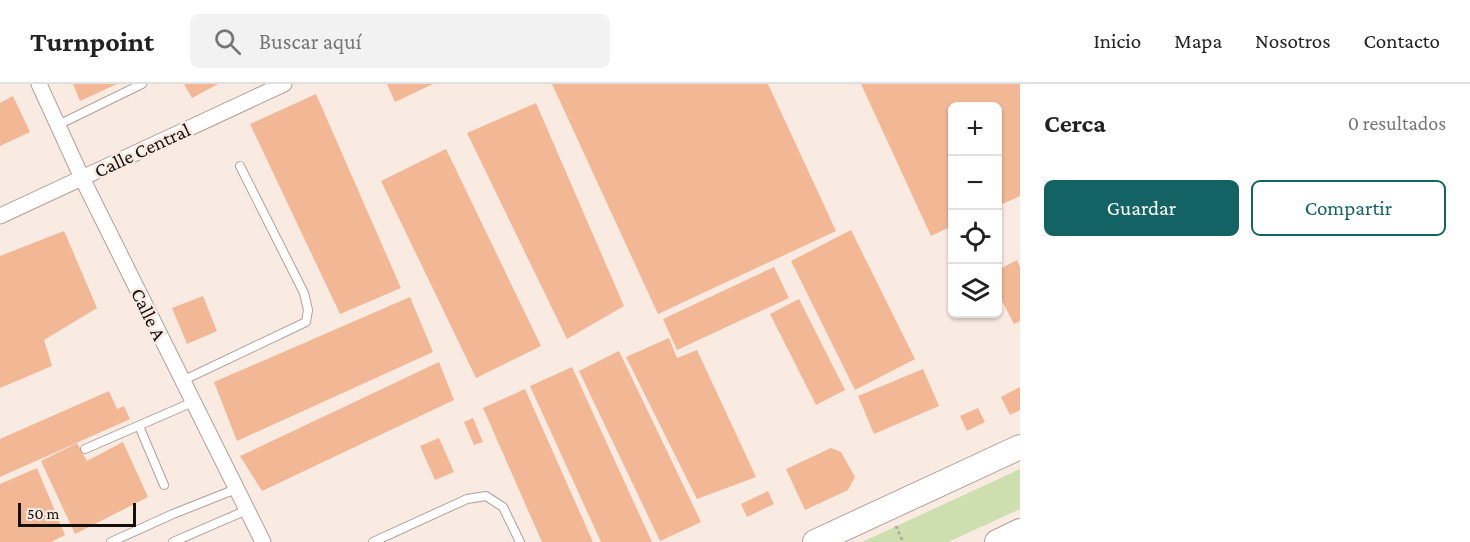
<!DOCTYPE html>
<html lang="es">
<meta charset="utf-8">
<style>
body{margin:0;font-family:"Crimson Pro",serif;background:#f2f2f2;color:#222}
.controls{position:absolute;right:18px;top:18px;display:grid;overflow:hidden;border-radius:9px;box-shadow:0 2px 4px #0004}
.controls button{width:54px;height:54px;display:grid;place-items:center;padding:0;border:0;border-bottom:2px solid #e0e0e0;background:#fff;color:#222;font:30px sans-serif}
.scale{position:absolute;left:18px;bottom:15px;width:118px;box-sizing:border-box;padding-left:6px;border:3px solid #15100e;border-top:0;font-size:16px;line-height:21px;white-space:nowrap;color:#15100e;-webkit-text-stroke:4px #f9eae2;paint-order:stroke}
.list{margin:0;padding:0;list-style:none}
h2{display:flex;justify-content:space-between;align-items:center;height:78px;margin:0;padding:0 24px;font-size:26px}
h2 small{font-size:20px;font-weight:400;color:#767676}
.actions{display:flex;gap:12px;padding:18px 24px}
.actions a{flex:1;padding:14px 0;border:2px solid #136365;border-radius:9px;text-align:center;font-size:21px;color:#136365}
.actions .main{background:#136365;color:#fff}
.icon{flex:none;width:33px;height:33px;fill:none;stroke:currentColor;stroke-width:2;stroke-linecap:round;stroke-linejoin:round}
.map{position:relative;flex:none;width:1020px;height:458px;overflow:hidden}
header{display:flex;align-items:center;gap:36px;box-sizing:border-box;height:84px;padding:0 30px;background:#fff;border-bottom:2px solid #e0e0e0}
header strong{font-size:28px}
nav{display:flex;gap:33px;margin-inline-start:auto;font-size:21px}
.search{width:420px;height:54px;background:#f2f2f2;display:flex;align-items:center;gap:15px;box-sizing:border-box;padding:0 21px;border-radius:9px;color:#767676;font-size:22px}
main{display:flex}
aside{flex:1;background:#fff}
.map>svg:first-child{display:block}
.green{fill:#cddfaf}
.building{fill:#f2b896}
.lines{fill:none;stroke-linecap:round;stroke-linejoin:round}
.lane-casing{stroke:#afa19a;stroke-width:10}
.street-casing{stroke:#afa19a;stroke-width:17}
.primary-casing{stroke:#afa19a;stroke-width:26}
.path{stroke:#b4a8a2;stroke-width:3;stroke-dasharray:3 3;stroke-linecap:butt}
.lane{stroke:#fff;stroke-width:8}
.street{stroke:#fff;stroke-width:15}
.primary{stroke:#fff;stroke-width:24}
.labels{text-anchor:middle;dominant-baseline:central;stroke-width:5;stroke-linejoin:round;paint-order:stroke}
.street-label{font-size:20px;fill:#15100e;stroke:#f9eae2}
</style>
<header>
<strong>Turnpoint</strong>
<div class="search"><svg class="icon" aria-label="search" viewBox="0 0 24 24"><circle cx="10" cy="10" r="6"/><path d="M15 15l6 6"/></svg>Buscar aquí</div>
<nav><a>Inicio</a><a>Mapa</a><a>Nosotros</a><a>Contacto</a></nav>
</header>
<main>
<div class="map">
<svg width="1020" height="458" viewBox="0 0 1020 458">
<rect width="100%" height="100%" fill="#f9eae2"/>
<path class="green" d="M1020,385V425L948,458H862Z"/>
<path class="building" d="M73,0H117L80,17Z
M184,0H218L192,14Z
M387,0H433L395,18Z
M552,0H768L836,147L658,230Z
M861,0H1020V112L998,122V22H952V142L931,152Z
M316,10L401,204L340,230L250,40Z
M13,12L30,48L0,62V19Z
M536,19L624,222L567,255L467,49Z
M446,65L541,262L476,294L381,97Z
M851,146L915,275L855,306L791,177Z
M64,147L97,224L44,256L52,282L0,304V172Z
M1017,176L1020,183V237L1014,240L998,209V186Z
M774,183L789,214L677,266L663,235Z
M203,212L217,247L187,260L172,224Z
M410,213L433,268L237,357L214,298Z
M799,215L845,306L816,321L770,230Z
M669,254L677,274L697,266L756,393L697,415L626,273Z
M619,267L701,438L660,457L579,287Z
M439,278L454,316L262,407L240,372Z
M572,283L652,458H601L530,302Z
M923,285L939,322L874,350L858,312Z
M1020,303V326L1010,331L1001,313Z
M525,305L593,458H542L483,324Z
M109,307L117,325L124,322L130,335L0,393V355Z
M978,324L985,338L967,347L960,332Z
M473,334L483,358L474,361L464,338Z
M439,354L454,388L435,396L420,362Z
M123,358L148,413L75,450L41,377L77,359L87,377Z
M831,364L841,368L855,393L848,406L805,426L786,385Z
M37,384L65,451L51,458H0V400Z
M768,407L774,420L747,433L741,420Z"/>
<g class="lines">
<g class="lane-casing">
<path id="lane" d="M58,41L142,0
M182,297L306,238L308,226L304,209L240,82
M139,342L164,401
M85,365L193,318
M111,458L173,430L236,405
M173,458L247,426
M373,458L467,415L486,412L503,423L520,458"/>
</g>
<g class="street-casing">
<path id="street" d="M39,0L82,94L263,458
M0,132L284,0"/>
</g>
<g class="primary-casing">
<path id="primary" d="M815,458L1020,363
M997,458L1020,447"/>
</g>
<path class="path" d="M896,442L903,458"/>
<use href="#lane" class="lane"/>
<use href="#street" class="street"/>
<use href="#primary" class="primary"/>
</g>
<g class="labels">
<g class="street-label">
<text transform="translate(142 66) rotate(-25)">Calle Central</text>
<text transform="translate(149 230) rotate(64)">Calle A</text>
</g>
</g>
</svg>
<div class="controls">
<button>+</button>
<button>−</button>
<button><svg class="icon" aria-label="locate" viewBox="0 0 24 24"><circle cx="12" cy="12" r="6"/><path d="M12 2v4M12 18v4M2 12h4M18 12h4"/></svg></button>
<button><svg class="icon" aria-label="layers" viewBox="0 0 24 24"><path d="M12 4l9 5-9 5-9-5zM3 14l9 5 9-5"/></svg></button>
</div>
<div class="scale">50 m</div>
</div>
<aside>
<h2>Cerca<small>0 resultados</small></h2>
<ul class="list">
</ul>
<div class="actions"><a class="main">Guardar</a><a>Compartir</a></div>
</aside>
</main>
